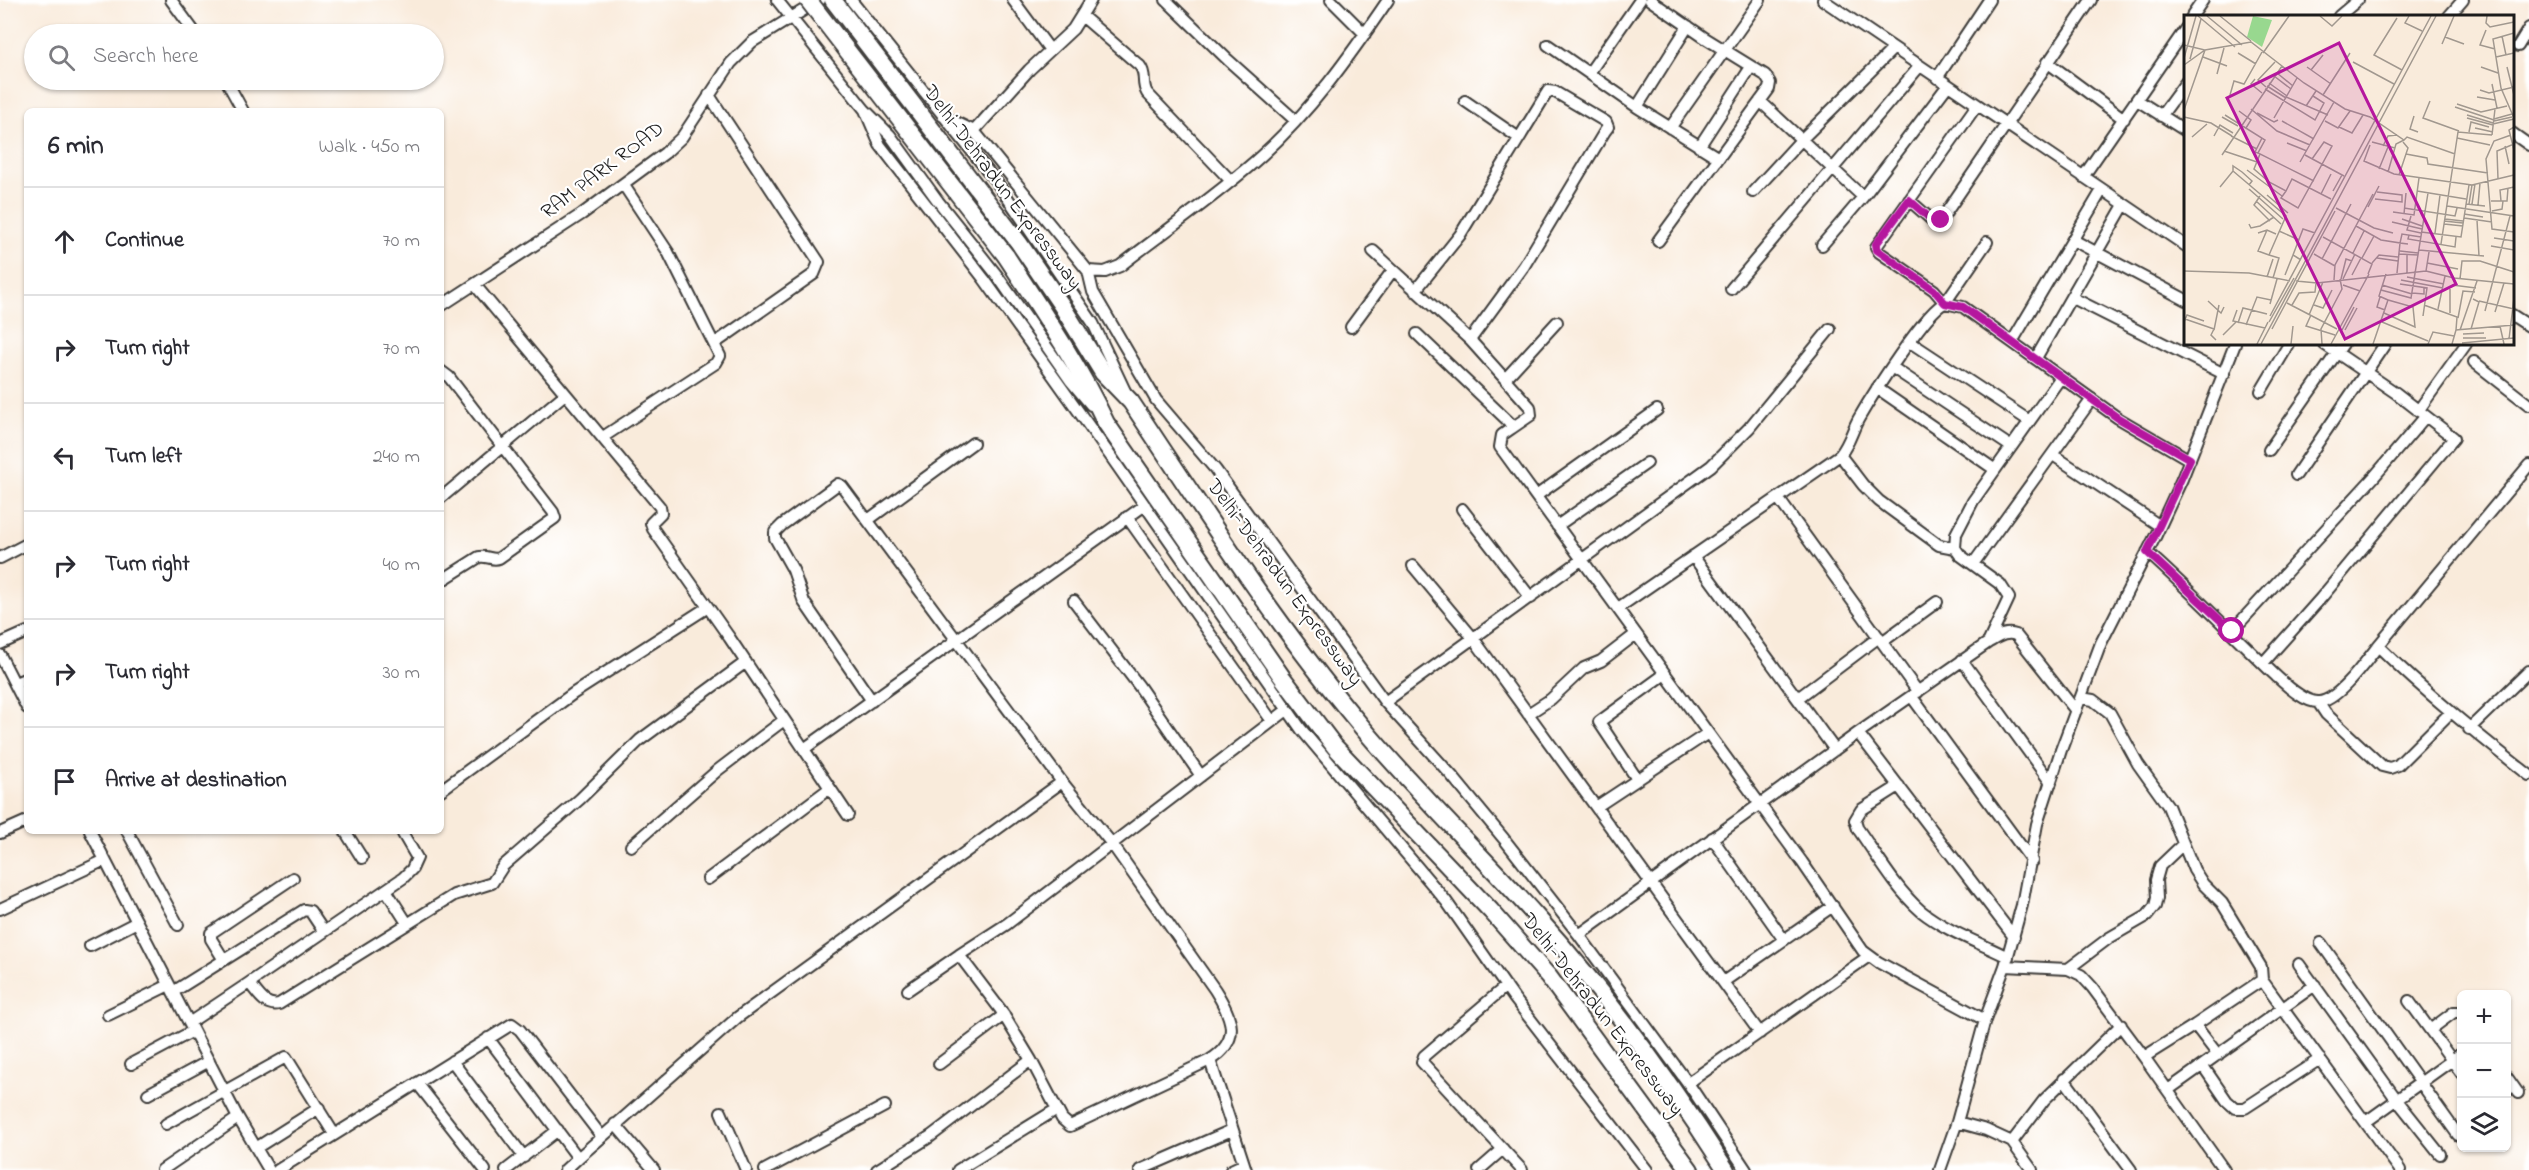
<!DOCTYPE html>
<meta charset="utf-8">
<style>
body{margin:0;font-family:"Indie Flower",sans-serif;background:#f2f2f3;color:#2b2b33}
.controls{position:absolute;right:18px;bottom:18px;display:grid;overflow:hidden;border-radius:9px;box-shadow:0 2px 4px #0004}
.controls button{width:54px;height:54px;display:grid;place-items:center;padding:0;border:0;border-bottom:2px solid #e1e1e2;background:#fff;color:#2b2b33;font:30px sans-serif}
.stop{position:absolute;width:18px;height:18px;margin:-14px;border:4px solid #b5179e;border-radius:50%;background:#fff}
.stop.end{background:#b5179e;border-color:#fff;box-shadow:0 2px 6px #0008}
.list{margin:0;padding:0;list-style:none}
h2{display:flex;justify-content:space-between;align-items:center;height:78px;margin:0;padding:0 24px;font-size:26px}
h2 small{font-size:20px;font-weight:400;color:#7c7c81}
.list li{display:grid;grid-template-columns:39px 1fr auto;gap:18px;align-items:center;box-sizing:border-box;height:108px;padding:0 24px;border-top:2px solid #e1e1e2}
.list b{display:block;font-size:22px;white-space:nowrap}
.list em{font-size:20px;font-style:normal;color:#7c7c81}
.icon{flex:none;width:33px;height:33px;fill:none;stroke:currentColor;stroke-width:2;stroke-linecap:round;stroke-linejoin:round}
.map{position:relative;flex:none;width:2529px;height:1170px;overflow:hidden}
.search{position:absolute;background:#fff;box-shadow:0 2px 4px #0004;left:24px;top:24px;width:420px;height:66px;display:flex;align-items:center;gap:15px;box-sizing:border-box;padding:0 21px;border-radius:33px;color:#7c7c81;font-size:22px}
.panel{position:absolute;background:#fff;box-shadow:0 2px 4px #0004;left:24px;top:108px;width:420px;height:726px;border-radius:9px}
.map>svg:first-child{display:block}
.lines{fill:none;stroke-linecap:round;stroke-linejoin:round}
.minor-casing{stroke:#3d3b39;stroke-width:14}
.highway-casing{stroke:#3d3b39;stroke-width:20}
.minor{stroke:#fff;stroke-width:10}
.highway{stroke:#fff;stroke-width:16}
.highway-bridge-casing{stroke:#3d3b39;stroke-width:20;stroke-linecap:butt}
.highway-bridge{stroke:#fff;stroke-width:16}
.route{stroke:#b5179e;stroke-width:8}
.labels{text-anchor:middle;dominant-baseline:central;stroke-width:4.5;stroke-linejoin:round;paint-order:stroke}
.street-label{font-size:21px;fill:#1c1c1c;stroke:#fff}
.inset-road{fill:none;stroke:#a1988f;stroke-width:1.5}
.view{fill:#b5179e;fill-opacity:0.15;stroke:#b5179e;stroke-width:3}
.inset-edge{fill:none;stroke:#1c1c1c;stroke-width:3}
</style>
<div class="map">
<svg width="2529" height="1170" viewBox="0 0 2529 1170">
<rect width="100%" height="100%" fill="#fff"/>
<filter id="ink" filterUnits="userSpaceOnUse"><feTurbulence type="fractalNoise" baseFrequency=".0167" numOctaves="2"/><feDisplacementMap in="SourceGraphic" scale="12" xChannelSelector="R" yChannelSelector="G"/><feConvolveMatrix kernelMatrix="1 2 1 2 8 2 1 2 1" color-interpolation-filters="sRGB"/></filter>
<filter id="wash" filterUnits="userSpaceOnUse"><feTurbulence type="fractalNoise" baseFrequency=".008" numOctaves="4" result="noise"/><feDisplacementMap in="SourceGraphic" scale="24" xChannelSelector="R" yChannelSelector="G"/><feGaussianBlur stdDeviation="1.35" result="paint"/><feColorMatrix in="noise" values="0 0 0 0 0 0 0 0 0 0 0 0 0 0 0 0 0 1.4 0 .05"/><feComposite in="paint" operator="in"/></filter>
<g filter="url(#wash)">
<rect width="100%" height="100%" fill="#f9ebdb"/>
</g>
<g filter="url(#ink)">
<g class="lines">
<g class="minor-casing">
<path id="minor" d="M171,0L196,34
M777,0L865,110L890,135L938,201L996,274L1070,380L1091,405
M851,0L998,184L1093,323L1125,391
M1013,0L1050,50
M1166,0L1228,60L1296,121
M1331,0L1365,34
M1650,0L1705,38L1765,75L1770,83L1769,89L1658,241
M1823,0L2186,246
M1082,16L1140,66C1147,75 1141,83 1147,93L1230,180
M2192,16L2203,0
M2339,16L2358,0
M2449,16L2463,0
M1548,45L1637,107L1717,157
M2518,46L2529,28
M2047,62L2124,119
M1589,73L1640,0
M1937,78L1989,0
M226,80L243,111
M709,95L819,262L814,274L714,344
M2137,100L2186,131
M1465,101L1519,138
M1760,101L1863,197L1948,85
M1977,105L1876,247L1879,252L1934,290L1945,303L1987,242
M1637,107L1688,26
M865,110L880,145L984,279L1109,454L1301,729L1446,901L1514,998L1647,1170
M943,116L974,131L1088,271L1105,272L1120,266C1166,230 1218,195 1261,156C1311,111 1350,56 1388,0
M2161,116L2186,82
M1670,128L1760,0
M974,131L1029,70L1073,29L1091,0
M2512,133L2529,145
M1699,147L1751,67
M2083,177L2186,28
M1753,192L1801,140L1893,49
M1909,200L1933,221L1936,223L1941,220L2091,0
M2073,240L2186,300
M1822,245L1863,197
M1373,251L1470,340L1530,407L1531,415L1512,428
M1088,271L1093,292L1156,400L1215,469L1385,702L1452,776L1504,839L1579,935L1688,1083L1746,1170
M475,285L660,507L661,513L651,523L653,529L729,637L848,815
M1731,289L1919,67
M1415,291L1460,235L1548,91L1555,92L1606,122L1608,127L1605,131L1524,266L1470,340
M2071,297L2224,374
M441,306L582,214L665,153L682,137L731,63L752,42L820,0
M2512,315L2529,326
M1351,327L1393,270
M1417,334L1509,422L1512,428L1502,435L1500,447L1802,862L1863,951L1878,962L1985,1020
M1910,342L2028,420
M2012,342L2102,190
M2036,358L2124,205
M2474,362L2529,405
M1893,368L2010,446
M441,371L449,377L553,512L555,518L499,558C492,561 487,555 479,557L441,581
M1505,379L1557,322
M1877,388L1994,469
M2261,391L2289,344
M2418,411L2466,344
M603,437L716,363L720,356L668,252L623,184
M2269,450L2343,344
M1840,455L1863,485L1879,501L1939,545L1955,548
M2053,455L2160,526
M2529,465L2378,646C2426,693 2477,734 2529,775
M2296,475L2385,344
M1536,496L1657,410
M441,498L565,394
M1778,498L1918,692
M1462,509L1531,598
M1127,517L1272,721
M868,520L973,443
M1557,526L1647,463
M2147,552C2192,592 2233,635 2276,676C2286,685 2305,703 2319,702C2338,701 2366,661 2378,646
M1693,556L1835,750
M0,558L27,544
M1973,564L2092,399
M1413,566L1473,638L1760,1033
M1074,601L1139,686L1201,776
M1618,608L1840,455C1850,443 1852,430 1859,418C1871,397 1927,309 1945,303L1963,307L2118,418L2190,460
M2232,631L2373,478L2425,417
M1989,641L2009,598L2000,584L1960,555L1955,548L1956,534L1973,501L2061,377
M1882,642L1937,602
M0,644L27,632
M0,655L27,708
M1962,660L2051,783
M2264,662L2321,598L2454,438L2396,393L2324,344
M15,683L27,678
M1912,697L2032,861
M1798,698L1879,637
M2081,698L2093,700L2110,713L2138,764L2168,806L2194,870L2203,884L2222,903L2261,967L2262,980L2400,1170
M872,701L804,602L793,570L775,538V532L782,525L838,484L842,486L1062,782L1112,844L1215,990C1232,1017 1242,1040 1210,1060L1070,1126L1062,1119L1031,1060
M1385,702L1711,466L1749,428L1830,329
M2318,702L2326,714L2382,766L2390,768L2398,765L2450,713
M1528,714L1551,699L1584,668L1601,661L1636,634
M2469,729L2529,671
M1858,733L2014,937
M804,749L1145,505
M1637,779L1599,722L1665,674
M1899,786L1861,810L1855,820L1858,829C1877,856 1896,889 1921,911C1946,931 1980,943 2008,957
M441,790L574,693L708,607
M1596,807L1708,733
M90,831L236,1114L269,1170
M127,831L178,925
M345,831L362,858
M0,833L27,821
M1712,838L1784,940
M631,846L718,770L784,720
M708,879L830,788
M386,890L407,923
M0,909L105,860
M1579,935L1858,733L1989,642C1998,637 2006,631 2016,635L2076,711
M2321,943L2458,1135
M90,946L137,922
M224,960L211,939V933L293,878
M2299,964L2397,1100L2440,1154
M2005,966L2068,969L2081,975L2092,987L2144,1057L2224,1170
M2068,969L2109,938L2147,916L2155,906L2157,898L2156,880L2160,866L2182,845
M1723,982L1833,906
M249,983L403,878L412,869L417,858L403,834
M1506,986L1424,1056L1422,1062L1522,1170
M908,990L959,955
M173,992L304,910L310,911L324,932
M2409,1001L2462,1074
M108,1015L169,985
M189,1023L249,983C258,993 264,1007 279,1004L454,895L492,883L503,866L580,799L640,740L746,662
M2195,1025L2262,980
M2430,1030L2454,1012H2462
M488,1038L578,1158L602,1137
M2144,1057L2195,1025L2218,1055
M1210,1060L1244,1164
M452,1061L524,1157
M131,1064L193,1031
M939,1064L1004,1015
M2203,1066L2227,1101L2235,1108H2245L2320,1059
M2506,1076L2518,1093
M2064,1079L2131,1170
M417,1083L485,1170
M1688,1083L1869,956
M2168,1090L2315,985
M148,1094L209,1061
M721,1112L746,1170
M2367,1121L2462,1053
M1957,1122L1986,1130L2012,1142L2032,1170
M166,1124L286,1057L334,1134
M615,1124L654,1170
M2012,1142L2044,1100L2121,1025
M256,1148L319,1108
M162,1170L238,1118
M278,1170L512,1024L520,1030L602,1137L738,1017L1062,782
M506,1170L558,1130
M565,1170L578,1158
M765,1170L885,1106
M877,1170L931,1136L1031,1060L1000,1009L959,955L1007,924L1287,710
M958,1170L1057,1109
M1140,1170L1232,1130
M1231,1170L1244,1164L1246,1170
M1479,1170L1503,1149
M1940,1170L1957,1122L1985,1020L2005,966L2022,905L2037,824L2061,750L2101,643L2156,535L2182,479L2235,344"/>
</g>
<g class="highway-casing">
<path id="highway" d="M833,0L1019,243L1062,306L1103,373L1131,402C1203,510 1273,621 1357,721C1413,789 1477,850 1536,916C1607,995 1669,1080 1726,1170
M1006,256C1042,311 1078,364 1106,423L1282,677L1335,747L1491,911L1549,977L1690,1170"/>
</g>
<use href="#minor" class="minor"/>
<use href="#highway" class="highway"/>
<g class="highway-bridge-casing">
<path id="highway-bridge" d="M808,0L1006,256"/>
</g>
<use href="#highway-bridge" class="highway-bridge"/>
</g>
</g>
<g class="lines" filter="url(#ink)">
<path class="route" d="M1941,220L1936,222L1933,221L1909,200L1876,244L1877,250L1934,290L1945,303L1963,307L2118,418L2190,459L2147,552L2232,631"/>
</g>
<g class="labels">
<g class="street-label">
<text transform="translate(603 171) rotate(-37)">RAM PARK ROAD</text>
<text transform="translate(1002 188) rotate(53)">Delhi-Dehradun Expressway</text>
<text transform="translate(1284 583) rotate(54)">Delhi-Dehradun Expressway</text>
<text transform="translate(1602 1015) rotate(52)">Delhi-Dehradun Expressway</text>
</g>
</g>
<g transform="translate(2184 15)">
<rect width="330" height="330" fill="#f9ebdb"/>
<path d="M69,1L88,5L78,32L63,22Z" fill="#98d88f"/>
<path class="inset-road" d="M14,1L51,32M23,1L58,30M36,1L67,26M136,1L148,11L158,1M225,1L221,8L238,16M303,1L302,8L306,12L330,7M213,3L190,40L218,55M302,15L296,30L311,34M330,18L309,24L317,73L330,103M318,21L322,40M261,22L280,29M258,29L270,1M0,30L21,35L0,95M54,38L72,49M79,38L105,1M19,42L43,51M312,42L330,38M0,43L12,1M6,44L17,4M169,47L210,69M0,50L21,35L67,27L120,68L161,94L186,102L220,125L223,122L271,139M123,52L147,69M297,52L314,58M323,52L330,80M127,55L139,40M93,58L109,71M33,59L40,33M90,61L107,74M71,64L67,69L78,78M85,68L103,81M308,69L313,93M83,71L102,83M82,72L74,65L91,47M81,74L131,105L140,88L129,81M296,75L305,78L330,72M46,80L50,66L60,69L78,37M139,80L166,38M102,82L144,100M293,82L311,85M246,86L239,103L275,116M273,89L297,97L323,91M122,91L132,76M271,92L310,105M67,94L93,116L126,130M55,96L67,105L62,113M73,98L90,107L94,105M41,100L81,125L74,138L130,166M283,100L309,108M230,101L226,114L234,117M0,102L27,108L48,121M38,102L54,111M90,103L113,63M283,103L309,110M310,104L328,99M98,106L130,124M141,106L154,113L166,96M310,106L328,102M309,109L330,104M155,112L168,118L179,100M330,112L325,115L330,135M291,113L309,117M285,117L287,107L305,112M308,120L311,94M327,120L310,126L302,144L308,214L330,217M30,121L36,110L49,118M47,121L73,134M8,122L23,109M273,123L306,130M188,127L211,133M103,128L123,136M186,130L180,146L210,159L288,170L330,160M199,131L204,121L213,120M321,131L325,149M40,136L73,147M74,138L71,137L78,123M76,139L70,154L85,167L102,176L108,164L147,184M222,139L243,143L244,149L304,158M38,140L98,51M121,140L160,161M116,147L150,87M195,154L204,132M63,155L98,181M49,156V151L58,157L68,166L65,170M204,157L212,129L220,125M215,160L224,133L219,127M314,164L313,136L330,129M36,172L49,156L102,201L85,240L95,243L89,263M65,174L99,204M102,176L97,183L114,193L148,131L140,127L128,144M149,176L158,160M233,176L282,184M137,179L147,159M83,180L104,198M76,181L70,190L86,206M191,184L218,187V180L193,177M72,186L97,209M307,186H323L324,173M317,186L316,175L330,172M282,189L301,191M285,189L288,170M288,189L291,169M294,190L296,168M263,191L330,201M184,192L195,171M152,193L190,213L209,218M220,193L271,201L273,193M308,196L318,194L319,186M209,197L230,200L235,163M220,199L222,178M280,199L299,202M227,201L223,215L237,218M280,203L308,207M218,204L238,211M261,204L279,206M293,205L295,241M260,206L279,208M208,207L238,214M65,209L67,213L76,211L90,202M260,209L279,211M172,211L197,225L216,228L213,258M83,215L74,236L85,240M95,216L115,225M237,217L277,222L285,170M74,218L83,215L92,219M251,218L256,180M225,220L224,224L271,232L272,222M139,222L188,249L184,259M310,223L330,226M224,229L216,228L218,219L237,222M257,229L274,117L308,120M307,231L330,235M235,235L300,241M216,236L234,238M169,238L180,216M130,239L151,251M215,239L234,240M178,243L190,221M193,243L214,246M138,244L167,189M117,245L109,240L119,214L131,218M188,248L195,240L214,242M243,248L274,254M0,256L65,258L106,266M242,256L245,237M223,258V239M202,259L195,281L204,285M101,260L109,240M168,260L177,243M83,262L89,244M223,262L260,269M157,264L162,244L168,246M159,264L171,239M276,264L278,246H296L330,257M150,265L151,250L189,179M217,265L259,273M112,266L133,268L242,256L270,263L330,269M216,269L243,273L239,301M159,270L176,276M198,270L228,279M268,270L292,273M197,275L227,283L244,178M228,278L240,279V273M196,282L193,292L201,295M24,286L37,298L40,292M295,286L330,294M103,288L153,314M86,289L93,264M108,290L115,278L131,277L132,268M130,290L139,293L148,275M240,290L273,302L272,315M254,294L261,261M53,295L49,306L81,313M301,296L326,201M311,297L320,268M266,298V274M125,300L139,267M127,300L122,311L151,320M86,301L247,1M274,303L279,276L291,277M1,304L30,314L27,320L32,325M0,307L3,300L20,306M85,307L110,263M198,307L244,326M54,308L59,293L83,299M62,310L73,282L87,285M316,311L320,329M88,314L151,196M287,314L295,287L289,284M30,315L35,290M158,315L170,292M161,315L173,293M276,315L293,266M279,319L300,318M39,320L52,307M279,323H302M325,324L330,283M278,328L330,323M73,329L84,307M77,329L252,1M107,329L109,311M138,329L137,314L158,274L156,264M147,329L185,259M189,329L204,285L229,292L231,312L200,298M244,329L249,317L270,321M268,329L272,315L330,310"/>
<path class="view" d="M155,28L272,269L161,324L43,83Z"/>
<rect width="330" height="330" class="inset-edge"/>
</g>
</svg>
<div class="controls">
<button>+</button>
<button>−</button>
<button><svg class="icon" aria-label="layers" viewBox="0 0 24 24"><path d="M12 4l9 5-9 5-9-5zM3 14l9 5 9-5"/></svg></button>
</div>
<div class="stop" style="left:2232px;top:631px"></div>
<div class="stop end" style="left:1941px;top:220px"></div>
<div class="search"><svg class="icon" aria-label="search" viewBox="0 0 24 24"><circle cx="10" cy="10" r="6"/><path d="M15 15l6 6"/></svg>Search here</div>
<section class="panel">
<h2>6 min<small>Walk · 450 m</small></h2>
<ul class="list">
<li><svg class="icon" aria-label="ahead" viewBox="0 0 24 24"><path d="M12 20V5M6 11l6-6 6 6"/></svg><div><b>Continue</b></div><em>70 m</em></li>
<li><svg class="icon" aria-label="right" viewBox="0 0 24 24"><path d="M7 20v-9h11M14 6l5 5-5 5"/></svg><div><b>Turn right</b></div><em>70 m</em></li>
<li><svg class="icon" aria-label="left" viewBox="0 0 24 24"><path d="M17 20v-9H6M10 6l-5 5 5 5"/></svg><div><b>Turn left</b></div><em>240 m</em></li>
<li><svg class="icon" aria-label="right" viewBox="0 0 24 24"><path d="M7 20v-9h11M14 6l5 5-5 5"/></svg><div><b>Turn right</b></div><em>40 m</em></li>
<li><svg class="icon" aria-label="right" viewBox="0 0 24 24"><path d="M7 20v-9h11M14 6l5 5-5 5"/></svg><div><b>Turn right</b></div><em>30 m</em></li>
<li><svg class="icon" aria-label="arrive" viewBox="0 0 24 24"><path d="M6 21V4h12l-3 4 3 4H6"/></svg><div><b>Arrive at destination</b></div></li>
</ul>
</section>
</div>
